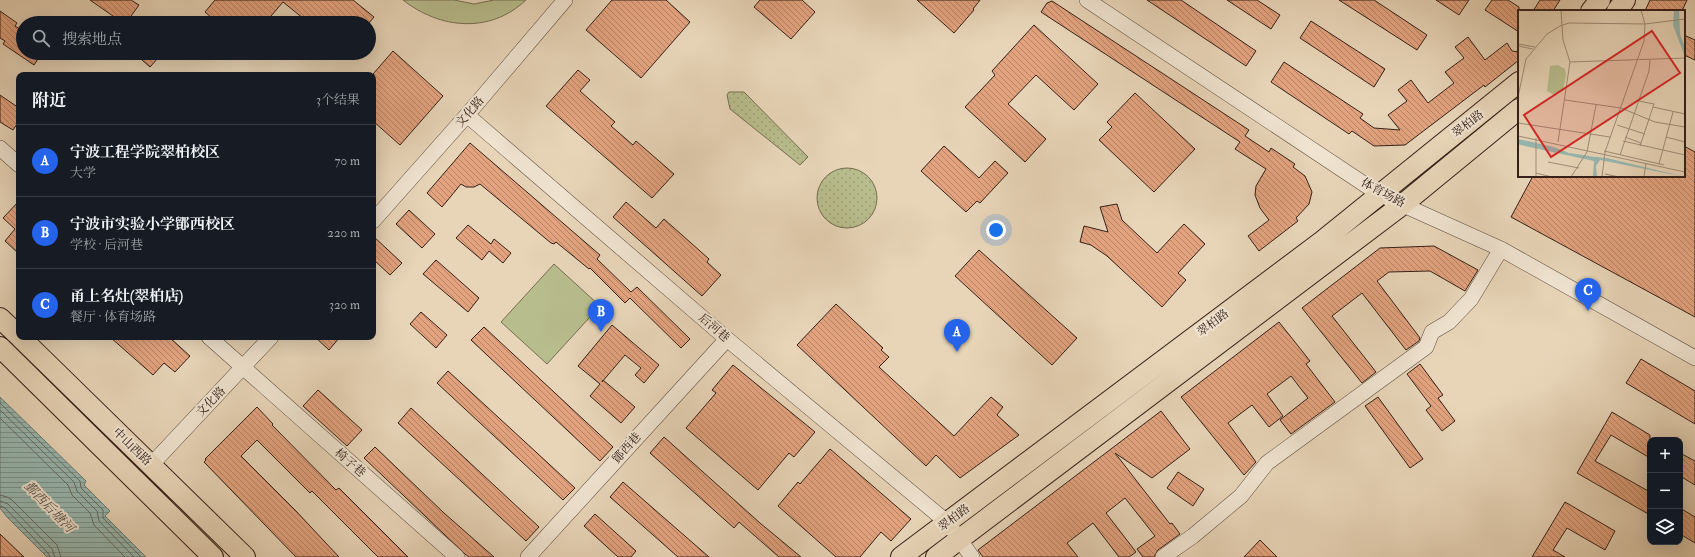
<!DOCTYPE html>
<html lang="zh">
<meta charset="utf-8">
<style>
body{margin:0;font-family:"IM FELL Double Pica","Noto Serif SC",serif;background:#20242c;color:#f1f3f6}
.controls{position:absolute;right:12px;bottom:12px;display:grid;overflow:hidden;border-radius:8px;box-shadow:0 4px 16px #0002}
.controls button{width:36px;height:36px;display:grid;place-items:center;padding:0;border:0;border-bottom:1px solid #363941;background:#171b24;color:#f1f3f6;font:20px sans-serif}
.you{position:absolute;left:996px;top:230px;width:14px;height:14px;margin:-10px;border:3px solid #fff;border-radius:50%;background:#1a73e8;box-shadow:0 0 0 6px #1a73e833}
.badge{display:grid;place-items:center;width:26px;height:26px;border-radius:50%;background:#2563eb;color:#fff;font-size:13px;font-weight:700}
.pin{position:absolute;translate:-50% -33px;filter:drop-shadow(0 1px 2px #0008)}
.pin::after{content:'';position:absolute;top:21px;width:14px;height:12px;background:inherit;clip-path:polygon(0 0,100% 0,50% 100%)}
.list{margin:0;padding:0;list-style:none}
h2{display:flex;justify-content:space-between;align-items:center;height:52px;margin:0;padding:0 16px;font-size:17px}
h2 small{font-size:13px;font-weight:400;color:#9ea1a6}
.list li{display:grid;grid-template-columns:26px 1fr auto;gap:12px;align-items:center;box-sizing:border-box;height:72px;padding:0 16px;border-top:1px solid #363941}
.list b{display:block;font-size:15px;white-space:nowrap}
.list p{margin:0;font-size:13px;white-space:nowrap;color:#9ea1a6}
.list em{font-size:13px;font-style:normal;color:#9ea1a6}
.icon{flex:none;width:22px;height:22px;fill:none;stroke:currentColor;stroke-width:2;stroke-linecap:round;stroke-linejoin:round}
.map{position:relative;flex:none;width:1695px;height:557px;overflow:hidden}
.search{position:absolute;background:#171b24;box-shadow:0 4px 16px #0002;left:16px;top:16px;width:360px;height:44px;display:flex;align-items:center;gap:10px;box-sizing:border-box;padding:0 14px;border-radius:22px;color:#9ea1a6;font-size:15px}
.panel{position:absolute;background:#171b24;box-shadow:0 4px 16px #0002;left:16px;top:72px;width:360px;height:268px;border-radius:8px}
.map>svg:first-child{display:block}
.grass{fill:url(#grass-dots);stroke:#766e53}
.garden{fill:#b8bd8d;stroke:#766e53}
.water{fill:url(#water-rules);stroke:#6f7b74}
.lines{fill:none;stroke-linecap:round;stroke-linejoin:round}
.shore{stroke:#666c65;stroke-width:1}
.building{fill:url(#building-back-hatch);stroke:#342019}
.minor-casing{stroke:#614d41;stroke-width:16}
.major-casing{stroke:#342019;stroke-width:22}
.minor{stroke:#f0e4d1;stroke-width:15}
.major{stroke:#e8d5b8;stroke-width:20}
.labels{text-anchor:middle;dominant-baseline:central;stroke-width:4;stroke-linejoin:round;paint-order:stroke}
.street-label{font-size:12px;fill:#342019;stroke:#f0e4d1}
.water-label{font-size:13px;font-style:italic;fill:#524e47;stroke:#f0e4d1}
.inset-river{fill:none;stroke:#97b8b1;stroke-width:2}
.inset-road{fill:none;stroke:#a08d78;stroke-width:1}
.view{fill:#d62828;fill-opacity:0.15;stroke:#d62828;stroke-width:2}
.inset-edge{fill:none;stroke:#342019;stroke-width:2}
</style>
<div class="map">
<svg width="1695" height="557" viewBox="0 0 1695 557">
<defs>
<pattern id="grass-dots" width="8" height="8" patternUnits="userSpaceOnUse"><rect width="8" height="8" fill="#b8bd8d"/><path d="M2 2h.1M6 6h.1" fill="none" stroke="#9fa279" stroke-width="1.8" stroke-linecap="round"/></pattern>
<pattern id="water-rules" width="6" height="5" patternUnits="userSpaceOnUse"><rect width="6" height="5" fill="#97b8b1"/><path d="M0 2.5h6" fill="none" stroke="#7c958f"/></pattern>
<pattern id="building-back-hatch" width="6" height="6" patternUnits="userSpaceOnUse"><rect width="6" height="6" fill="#e3a37f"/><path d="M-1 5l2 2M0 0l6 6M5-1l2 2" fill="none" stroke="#b98467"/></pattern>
</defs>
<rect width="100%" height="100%" fill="#e8d5b8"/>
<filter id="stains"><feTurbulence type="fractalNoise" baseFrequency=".005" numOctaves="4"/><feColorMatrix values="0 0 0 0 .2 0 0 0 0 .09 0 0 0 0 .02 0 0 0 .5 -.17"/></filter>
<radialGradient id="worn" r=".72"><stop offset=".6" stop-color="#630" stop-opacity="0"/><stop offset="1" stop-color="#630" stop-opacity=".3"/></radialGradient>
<path class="grass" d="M729,92H744L808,157L800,165L730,109L727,95Z
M817 198a30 30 0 1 1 60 0a30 30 0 1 1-60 0Z"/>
<path class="garden" d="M403,0H454L474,4L494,0H526C490,34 440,29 403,0Z
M554,264L600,306L547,364L501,322Z"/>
<path class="water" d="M0,397L86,481L84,485L110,511L105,516L146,557H47L7,517L0,508Z"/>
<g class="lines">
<path class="shore" d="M0,403L80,481L81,488L103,510V518L141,557
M0,410L74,482L77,491L97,511L99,521L134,557
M0,418L68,485L72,495L90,513L94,525L125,557
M0,495L7,497L12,500L57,545L61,557
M0,501L8,504L52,549L55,557
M0,506L5,508L48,553L50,557"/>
</g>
<path class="building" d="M90,0H131L139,5L126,23H123Z
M215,0H353L374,17L369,23H309L283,2L265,23H218L205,12Z
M612,0H666L690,22L641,78L586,30Z
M760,0H802L815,12L791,39L754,7Z
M917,0H980L973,9L974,10L954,33Z
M1147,0H1181L1256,51L1246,66Z
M1227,0H1257L1280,15L1271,29Z
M1339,0H1374L1427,35L1417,50Z
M1436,0H1469L1459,15Z
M1492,0H1508L1519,7V32L1485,10Z
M1540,0H1560L1553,11H1533Z
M1650,0H1687L1682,11H1645Z
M1052,1L1249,130L1245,136L1269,152L1271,148L1295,164L1293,167L1305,176L1312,192L1309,204L1296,218L1298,221L1259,251L1248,236L1269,220L1260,208L1255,195L1256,186L1266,169L1235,149L1240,142L1041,12L1047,3Z
M0,11L17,23L15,26L23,31V53H42L34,65L3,44L5,41L0,38Z
M1311,21L1385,69L1374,87L1300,38Z
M1034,25L1098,84L1074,110L1036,75L1008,104L1046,139L1025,162L965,107L995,75L992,71Z
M1684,35L1695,40V60L1684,55Z
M1468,37L1485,60L1507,43L1512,51L1519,52V60L1485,87L1484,85L1405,145L1374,146L1352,131L1349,134L1271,82L1284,62L1363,114L1360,118L1374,128L1400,130L1388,115L1407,101L1398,90L1411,80L1428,103L1454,83L1445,72L1464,58L1455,47Z
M393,51L443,96L400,145L373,121V74Z
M134,53H152L158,58L150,67Z
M578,70L590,80L580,91L615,122L611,126L633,145L636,141L674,174L652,198L546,106Z
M1135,93L1195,149L1154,192L1099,140L1112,127L1107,122Z
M0,95L19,108V121L13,130L0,122Z
M470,143L600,255L597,259L631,292L637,287L690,339L681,348L630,298L625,303L590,268L589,269L556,242L554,244L551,243L480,184L474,187H466L461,184L442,207L427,193Z
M944,146L979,178L995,161L1008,173L980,203L977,201L966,212L921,171Z
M1684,146L1695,152V317L1511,217L1533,176H1684Z
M19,201V254L5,241L15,229L3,218Z
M626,202L656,228L664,219L709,259L707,262L721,275L702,296L613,217Z
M1117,204L1122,220L1157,253L1184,224L1205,244L1178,273L1186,280L1162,307L1107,256L1091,245L1080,242L1084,226L1108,232L1100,207Z
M409,210L435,234L422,248L396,224Z
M468,225L491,244L494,239L511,253L503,263L489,251L482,260L456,238Z
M373,236L402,263L390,275L373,259Z
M1434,246L1478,270L1465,291L1430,271L1389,272L1377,281L1420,338L1419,341L1406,350L1362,293L1332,316L1376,372L1362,383L1302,308L1380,248Z
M979,250L1077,338L1052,365L955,276Z
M436,260L479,298L468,312L423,274Z
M836,304L883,348L881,350L889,357L879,367L954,436L991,397L1003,407L997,415L1019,435L960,478L936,455L926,466L797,345Z
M421,312L447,335L436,348L410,324Z
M1279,322L1310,361L1306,364L1335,402L1291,434L1280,420L1308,398L1291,376L1267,394L1283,416L1269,427L1252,405L1228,423L1256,462L1244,475L1181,397Z
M612,325L659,365L644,383L635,375L641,368L625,355L602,382L603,380L635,407L621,423L590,396L600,384L578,366Z
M484,327L613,447L600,461L471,340Z
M110,337H169L190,356L175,372L164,363L153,375Z
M315,337H340L329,350Z
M1641,359L1695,391V424L1626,383Z
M1420,364L1443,395L1438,398L1455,421L1442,431L1426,410L1431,406L1407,374Z
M733,365L815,432L794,457L789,453L758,490L686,428L716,393L712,390Z
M448,371L575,488L563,500L437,383Z
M318,390L362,430L347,446L303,406Z
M1378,397L1423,459L1410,468L1365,406Z
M257,407L273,424L272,425L336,490L339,488L408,557H378L312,491L310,493L257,440L241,456L296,511L339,557H296L204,462L206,460L205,459Z
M411,408L539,527L526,541L398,423Z
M1161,411L1190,449L1152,478L1115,453L1170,524L1172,523L1180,534L1158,550L1154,557H1143L1137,549L1155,536L1125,498L1106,513L1136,552L1129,557H1119L1093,523L1067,543L1078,557H983L978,550Z
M1612,412L1650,435V458L1611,435L1595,461L1650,492V515L1577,473Z
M664,437L760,523L801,557H779L739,522L734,528L650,453Z
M375,447L444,513L494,557H469L465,554L364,458Z
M830,449L911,519L891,541L881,532L860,557H836L778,506L798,482L800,484Z
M1680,453L1695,461V485L1680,476Z
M1178,472L1204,489L1193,506L1167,488Z
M623,482L709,557H678L610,497Z
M1565,502L1615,531L1605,550L1567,528L1553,550L1565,557H1532Z
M1680,508L1695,517V543L1680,534Z
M595,514L636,551L631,557H618L584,526Z
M0,534L24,557H0Z
M1260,540L1277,557H1244Z"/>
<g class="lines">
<g class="minor-casing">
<path id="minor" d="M1087,0L1379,194L1501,249L1695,358
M467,115L727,339L948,523L972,557
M0,148L19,165
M373,221L467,115L565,0
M209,337L457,557
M151,465L271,337
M528,557L727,339
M1163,557L1193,536L1241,496L1267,463L1426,347L1432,332L1449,322L1471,299L1501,249"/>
</g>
<g class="major-casing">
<path id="major" d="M1591,11L1600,0
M1617,11L1625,0
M0,318L19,336
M20,337L245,557
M0,347L213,557
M901,557L1321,242L1519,82
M936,557L1402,205L1519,109"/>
</g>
<use href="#minor" class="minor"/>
<use href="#major" class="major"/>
</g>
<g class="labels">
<g class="street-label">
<text transform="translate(470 112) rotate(-49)">文化路</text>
<text transform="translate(1468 124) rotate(-38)">翠柏路</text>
<text transform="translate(1383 193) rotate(28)">体育场路</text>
<text transform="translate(1213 323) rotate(-37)">翠柏路</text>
<text transform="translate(714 328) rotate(41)">后河巷</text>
<text transform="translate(211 402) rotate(-46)">文化路</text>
<text transform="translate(132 447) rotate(44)">中山西路</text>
<text transform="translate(627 448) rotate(-48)">鄮西巷</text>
<text transform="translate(350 463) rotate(41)">椅子巷</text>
<text transform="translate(954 518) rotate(-37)">翠柏路</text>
</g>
<g class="water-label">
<text transform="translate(49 507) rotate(46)">鄞西后塘河</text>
</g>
</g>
<g transform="translate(1518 10)">
<rect width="167" height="167" fill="#e8d5b8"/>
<path d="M40,55L47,59L48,65L45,81L36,85L29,81L32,56Z" fill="#b8bd8d"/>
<path d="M156,0H161L162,24L167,38V47L155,15ZM0,129L36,137L56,145L89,148L167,167L82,150L78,156L79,167H75L76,151L3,135L0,134Z" fill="#97b8b1"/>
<path class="inset-river" d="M52,144L71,147"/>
<path class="inset-road" d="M0,34L17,37M0,36L15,39M52,52L167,48M0,87L8,49L29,24L42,16L51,13L127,14L167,9M47,90L103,98L137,112L167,117M121,91L136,94L135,97L167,104M0,113L92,127M99,115L127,124M0,126L167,162M107,127L123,133M148,127L167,132M18,128V167M105,131L167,145M40,132L52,52L45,30L43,0M122,136L135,97M86,141L146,155M102,145L131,61L132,50M30,152L61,158M141,154L155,102M18,163L34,167M87,164L101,167M53,167L69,142L78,95M84,167L87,142L126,31L127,14L123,0M126,167L128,153"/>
<path class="view" d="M134,21L162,63L33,147L6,105Z"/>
<rect width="167" height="167" class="inset-edge"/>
</g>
<rect width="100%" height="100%" filter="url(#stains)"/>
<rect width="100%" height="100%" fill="url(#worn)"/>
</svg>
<div class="controls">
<button>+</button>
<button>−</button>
<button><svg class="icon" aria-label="layers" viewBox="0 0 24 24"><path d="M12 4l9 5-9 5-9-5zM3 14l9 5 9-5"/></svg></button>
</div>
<div class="you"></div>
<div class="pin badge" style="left:957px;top:352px">A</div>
<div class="pin badge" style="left:601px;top:332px">B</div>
<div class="pin badge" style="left:1588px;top:311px">C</div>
<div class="search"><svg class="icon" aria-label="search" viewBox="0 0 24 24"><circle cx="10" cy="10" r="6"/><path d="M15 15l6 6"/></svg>搜索地点</div>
<section class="panel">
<h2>附近<small>3个结果</small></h2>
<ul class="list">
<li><span class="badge">A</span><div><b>宁波工程学院翠柏校区</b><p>大学</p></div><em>70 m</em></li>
<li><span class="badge">B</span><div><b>宁波市实验小学鄮西校区</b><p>学校 · 后河巷</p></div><em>220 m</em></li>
<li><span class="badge">C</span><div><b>甬上名灶(翠柏店)</b><p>餐厅 · 体育场路</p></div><em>320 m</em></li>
</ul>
</section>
</div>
